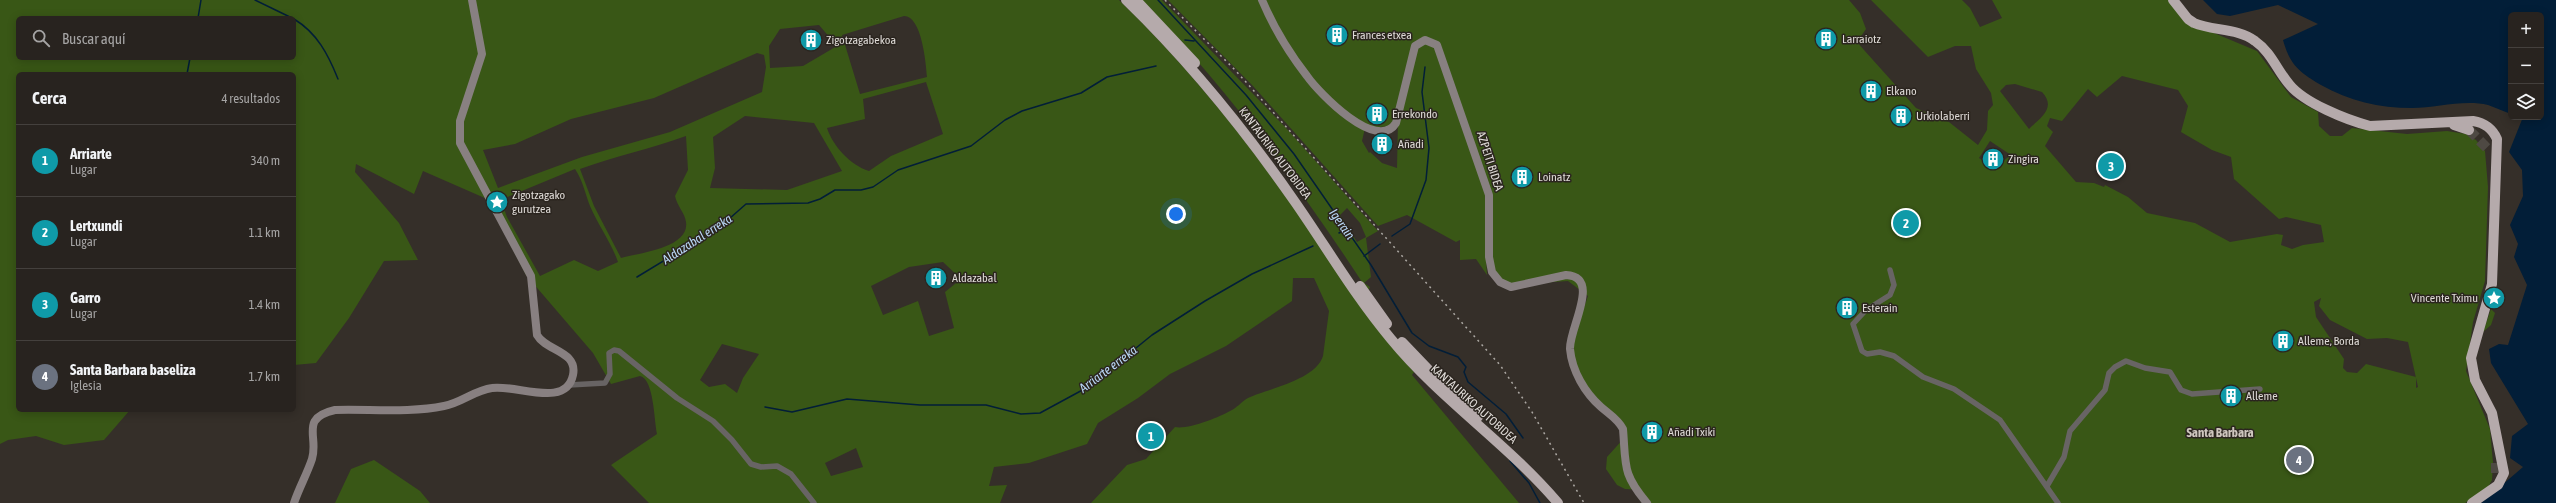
<!DOCTYPE html>
<html lang="es">
<meta charset="utf-8">
<style>
body{margin:0;font-family:"Asap Condensed",sans-serif;background:#302b28;color:#f1f3f6}
.controls{position:absolute;right:12px;top:12px;display:grid;overflow:hidden;border-radius:6px;box-shadow:0 2px 10px #0003}
.controls button{width:36px;height:36px;display:grid;place-items:center;padding:0;border:0;border-bottom:1px solid #44403d;background:#28231f;color:#f1f3f6;font:20px sans-serif}
.you{position:absolute;left:1176px;top:214px;width:14px;height:14px;margin:-10px;border:3px solid #fff;border-radius:50%;background:#1a73e8;box-shadow:0 0 0 6px #1a73e833}
.badge{display:grid;place-items:center;width:26px;height:26px;border-radius:50%;background:#51ccd5;color:#fff;font-size:13px;font-weight:700}
.pin{position:absolute;translate:-50% -50%;border:2px solid #fff;box-shadow:0 1px 4px #0006}
.list{margin:0;padding:0;list-style:none}
h2{display:flex;justify-content:space-between;align-items:center;height:52px;margin:0;padding:0 16px;font-size:17px}
h2 small{font-size:13px;font-weight:400;color:#a5a4a4}
.list li{display:grid;grid-template-columns:26px 1fr auto;gap:12px;align-items:center;box-sizing:border-box;height:72px;padding:0 16px;border-top:1px solid #44403d}
.list b{display:block;font-size:15px;white-space:nowrap}
.list p{margin:0;font-size:13px;white-space:nowrap;color:#a5a4a4}
.list em{font-size:13px;font-style:normal;color:#a5a4a4}
.icon{flex:none;width:22px;height:22px;fill:none;stroke:currentColor;stroke-width:2;stroke-linecap:round;stroke-linejoin:round}
.map{position:relative;flex:none;width:2556px;height:503px;overflow:hidden}
.search{position:absolute;background:#28231f;box-shadow:0 2px 10px #0003;left:16px;top:16px;width:280px;height:44px;display:flex;align-items:center;gap:10px;box-sizing:border-box;padding:0 14px;border-radius:6px;color:#a5a4a4;font-size:15px}
.panel{position:absolute;background:#28231f;box-shadow:0 2px 10px #0003;left:16px;top:72px;width:280px;height:340px;border-radius:6px}
.map>svg:first-child{display:block}
.green{fill:#395716;fill-rule:evenodd}
.water{fill:#021e38}
.lines{fill:none;stroke-linecap:round;stroke-linejoin:round}
.stream{stroke:#021e38;stroke-width:1.5}
.highway-tunnel{stroke:#4e4943;stroke-width:10;stroke-dasharray:10 5;stroke-linecap:butt}
.street{stroke:#686464;stroke-width:5.5}
.secondary{stroke:#888081;stroke-width:8}
.highway{stroke:#b5aaab;stroke-width:10}
.rail{stroke:#aca8a3;stroke-width:1.5;stroke-dasharray:2 4;stroke-linecap:butt}
.labels{text-anchor:middle;dominant-baseline:central;stroke-width:3;stroke-linejoin:round;paint-order:stroke}
.poi-label{font-size:12px;fill:#dfdbd7;stroke:#2b251f;text-anchor:start}
.street-label{font-size:12px;fill:#dfdbd7;stroke:#2b251f}
.water-label{font-size:13px;font-style:italic;fill:#bad8f6;stroke:#2b251f}
.neighbourhood-label{font-size:13px;font-weight:bold;fill:#cec6be;stroke:#2b251f}
</style>
<div class="map">
<svg width="2556" height="503" viewBox="0 0 2556 503">
<rect width="100%" height="100%" fill="#352f29"/>
<path class="green" d="M0,0H1119C1191,69 1254,149 1310,231C1344,280 1374,329 1414,372L1412,375L1519,503H1091L1127,465L1146,459L1175,427C1187,430 1220,417 1230,411C1237,408 1241,402 1248,398C1267,389 1316,380 1323,356L1329,311L1314,278H1293L1292,301L1226,346L1170,374L1138,398L1098,423L1087,444L1029,463L994,467L989,486L1007,485L1000,503H649L611,465L657,434C654,420 654,379 640,376L611,384L593,353L526,275L487,199L423,171L414,194L356,164L355,172L399,223L418,260L384,261L349,318L316,363L294,365V74H18V410H130L104,440L64,445L36,436L8,440L0,444ZM904,16C922,16 926,64 927,77L860,94L842,35ZM18,18H294V58H18ZM819,25L837,46L803,66L770,68L769,46L780,29ZM757,53L764,55L766,67L762,92L670,132L582,157L498,188L483,150L515,144L571,119L654,98ZM926,82L943,134L891,156L869,171C850,165 833,146 827,128L865,119L863,99ZM745,116L814,123L842,171L787,190L710,188L715,168L713,137ZM686,136L688,170L675,196C677,206 685,213 686,222C690,248 639,253 621,258L594,206L580,169C615,156 651,149 686,136ZM575,169C583,181 585,193 590,206C598,225 611,242 618,262L598,271L574,260L540,276L507,217L503,206L505,198ZM943,262L961,279L945,292L954,328L929,336L918,301L883,315L871,286L909,267ZM722,344L759,354L743,378L737,393L725,384L709,387L700,380ZM856,448L863,467L831,476L825,463Z
M1142,0H1162L1286,128L1378,231L1366,238L1371,277L1364,283L1370,287L1368,291C1300,187 1228,90 1142,0ZM1347,208L1360,223L1366,237L1357,242L1340,215Z
M1168,0H1849L1860,13L1866,29L1857,42L1864,50L1916,108L1949,122L1978,145L1987,130L1988,111L1993,105L1991,93L1976,69L1971,46H1955L1928,57L1871,0H1962L1970,8L1980,27L2002,18L1992,0H2168L2183,20L2257,51L2291,97L2318,112L2319,126L2330,136H2342L2352,128L2407,134L2447,131L2466,134L2476,140L2485,151L2488,187L2485,281L2473,322L2466,371L2490,429L2493,463L2492,480L2487,489L2465,503H1651L1641,490L1625,489L1617,485L1606,469L1607,457L1625,437L1609,411L1583,383L1574,357L1573,339L1588,296L1568,281L1507,285L1486,261L1487,275L1476,259L1460,260V240L1456,242L1407,215L1378,226L1253,86ZM2122,76L2178,90L2188,106L2181,132L2212,150L2231,157L2234,179L2279,219L2286,217L2321,225L2324,242L2303,245L2292,249L2281,245L2283,235L2277,234L2230,242L2195,223L2147,213L2128,197L2105,185L2104,187L2094,183L2076,182L2045,146L2053,132L2047,126L2050,118L2062,121L2088,89L2097,97ZM2015,84L2042,92C2057,108 2040,118 2029,129L2000,91L2006,85ZM1398,121L1397,168L1382,163L1370,152L1369,153L1362,141L1365,128L1394,126ZM1990,141L2011,155L1994,168L1979,158ZM2321,298L2319,306L2330,320L2367,339L2387,338L2408,342L2418,387L2416,388V377L2366,364L2357,373L2347,372L2343,368L2344,359L2316,317L2314,302Z
M2491,309L2495,313L2491,325L2483,332Z
M374,460L420,491L430,503H335L351,469Z"/>
<path class="water" d="M2203,0H2556V503H2481L2523,467L2510,458L2512,436L2528,424L2491,363L2489,349L2499,344L2508,345L2527,285L2514,257L2518,244L2510,225L2523,196L2522,170L2509,152L2523,117H2541V15H2511V114C2503,111 2496,108 2488,105C2464,99 2436,108 2412,108C2379,108 2349,101 2321,85C2299,72 2290,65 2283,40L2318,24L2278,5L2230,16L2217,14Z"/>
<g class="lines">
<path class="stream" d="M255,0L292,18
M1158,0L1246,95L1294,154L1371,265L1412,333L1429,346L1458,357L1466,367L1464,372L1468,382L1506,414L1523,438
M198,18L201,0
M294,19C317,33 328,54 338,79
M1185,40L1194,41
M187,74L190,58
M1339,233L1346,229
M1392,236L1410,224L1426,180L1429,148L1422,92L1425,67
M1364,256L1380,244
M637,277L721,226L746,204L808,203L820,199L835,190H861L873,187L898,170L971,146L1005,120L1022,111L1081,93L1107,77L1156,66
M765,407L792,412L847,399L920,405H986L1021,414L1040,413L1088,387L1152,335L1205,301L1252,274L1313,246
M1510,461L1529,483L1540,503"/>
<path class="highway-tunnel" d="M2469,130L2488,149
M2496,463V477"/>
<path class="street" d="M1890,270L1894,285L1890,295L1866,310L1853,324L1862,351L1867,354L1880,352L1894,356L1923,377L1954,389L2000,420L2058,503
M569,385L605,383L610,374L609,353L614,350L619,351L677,398L713,421L732,440L751,464L761,467L777,466L791,474L814,503
M2047,486L2064,457L2070,431L2105,390L2109,373L2115,367L2126,361L2145,368L2170,372L2181,390L2192,394L2260,389"/>
<path class="secondary" d="M1262,0C1273,26 1290,54 1307,76C1319,93 1377,153 1396,123L1415,46L1425,40L1437,45L1489,195V257L1492,272L1500,282L1511,287L1566,275C1602,277 1569,328 1570,349C1572,371 1585,393 1601,407C1609,414 1618,419 1623,429C1626,465 1622,474 1647,503
M294,503C299,488 307,474 312,459C319,437 299,418 335,410C371,409 410,413 444,406C461,403 475,390 492,388C516,384 566,409 573,375C578,351 546,351 537,335L531,276L460,143V121L482,54L472,0"/>
<path class="highway" d="M1126,0C1189,61 1245,130 1295,202C1327,248 1355,296 1391,339C1441,400 1507,443 1558,503
M1136,0L1195,63
M2173,0L2188,19L2194,23C2213,31 2238,28 2255,41C2271,52 2277,70 2289,84C2304,103 2347,120 2370,126L2473,121C2485,123 2492,128 2497,139L2492,284L2471,358L2475,380L2492,413L2504,473L2498,485L2472,503
M2454,125L2469,130
M1360,286L1387,324
M1402,342L1447,389L1478,417"/>
<path class="rail" d="M1165,0L1236,71L1500,365L1532,412L1584,503"/>
</g>
<defs>
<g id="building-disc" transform="scale(1.15)"><circle r="9.5" fill="#0f9aa8" stroke="#2b251f"/><path d="M-4-6H4V6H1V3H-1V6H-4ZM-2.5-4.3h1.7v1.8h-1.7ZM.8-4.3h1.7v1.8H.8ZM-2.5-1h1.7V.8h-1.7ZM.8-1h1.7V.8H.8Z" fill="#fff"/></g>
<g id="sight-disc" transform="scale(1.15)"><circle r="9.5" fill="#0f9aa8" stroke="#2b251f"/><path d="M0-6L1.8-2.2L6-1.7L2.9 1.2L3.7 5.4L0 3.3L-3.7 5.4L-2.9 1.2L-6-1.7L-1.8-2.2Z" fill="#fff"/></g>
</defs>
<g fill-rule="evenodd">
<use href="#building-disc" x="1337" y="35"/>
<use href="#building-disc" x="1826" y="39"/>
<use href="#building-disc" x="811" y="40"/>
<use href="#building-disc" x="1871" y="91"/>
<use href="#building-disc" x="1377" y="114"/>
<use href="#building-disc" x="1901" y="116"/>
<use href="#building-disc" x="1382" y="144"/>
<use href="#building-disc" x="1993" y="159"/>
<use href="#building-disc" x="1522" y="177"/>
<use href="#sight-disc" x="497" y="202"/>
<use href="#building-disc" x="936" y="278"/>
<use href="#sight-disc" x="2494" y="298"/>
<use href="#building-disc" x="1847" y="308"/>
<use href="#building-disc" x="2283" y="341"/>
<use href="#building-disc" x="2231" y="396"/>
<use href="#building-disc" x="1652" y="432"/>
</g>
<g class="labels">
<g class="poi-label">
<text x="1352" y="35">Frances etxea</text>
<text x="1842" y="39">Larraiotz</text>
<text x="826" y="40">Zigotzagabekoa</text>
<text x="1886" y="91">Elkano</text>
<text x="1392" y="114">Errekondo</text>
<text x="1916" y="116">Urkiolaberri</text>
<text x="1398" y="144">Añadi</text>
<text x="2008" y="159">Zingira</text>
<text x="1538" y="177">Loinatz</text>
<text x="512" y="195">Zigotzagako<tspan x="512" dy="14">gurutzea</tspan></text>
<text x="952" y="278">Aldazabal</text>
<text x="2478" y="298" text-anchor="end">Vincente Tximu</text>
<text x="1862" y="308">Esterain</text>
<text x="2298" y="341">Alleme, Borda</text>
<text x="2246" y="396">Alleme</text>
<text x="1668" y="432">Añadi Txiki</text>
</g>
<g class="street-label">
<text transform="translate(1275 153) rotate(53)">KANTAURIKO AUTOBIDEA</text>
<text transform="translate(1490 161) rotate(72)">AZPEITI BIDEA</text>
<text transform="translate(1474 404) rotate(42)">KANTAURIKO AUTOBIDEA</text>
</g>
<g class="water-label">
<text transform="translate(1342 224) rotate(55)">Igerain</text>
<text transform="translate(697 239) rotate(-33)">Aldazabal erreka</text>
<text transform="translate(1108 369) rotate(-37)">Arriarte erreka</text>
</g>
<g class="neighbourhood-label">
<text x="2220" y="432">Santa Barbara</text>
</g>
</g>
</svg>
<div class="controls">
<button>+</button>
<button>−</button>
<button><svg class="icon" aria-label="layers" viewBox="0 0 24 24"><path d="M12 4l9 5-9 5-9-5zM3 14l9 5 9-5"/></svg></button>
</div>
<div class="you"></div>
<div class="pin badge" style="left:1151px;top:436px;background:#0f9aa8">1</div>
<div class="pin badge" style="left:1906px;top:223px;background:#0f9aa8">2</div>
<div class="pin badge" style="left:2111px;top:166px;background:#0f9aa8">3</div>
<div class="pin badge" style="left:2299px;top:460px;background:#6b7280">4</div>
<div class="search"><svg class="icon" aria-label="search" viewBox="0 0 24 24"><circle cx="10" cy="10" r="6"/><path d="M15 15l6 6"/></svg>Buscar aquí</div>
<section class="panel">
<h2>Cerca<small>4 resultados</small></h2>
<ul class="list">
<li><span class="badge" style="background:#0f9aa8">1</span><div><b>Arriarte</b><p>Lugar</p></div><em>340 m</em></li>
<li><span class="badge" style="background:#0f9aa8">2</span><div><b>Lertxundi</b><p>Lugar</p></div><em>1.1 km</em></li>
<li><span class="badge" style="background:#0f9aa8">3</span><div><b>Garro</b><p>Lugar</p></div><em>1.4 km</em></li>
<li><span class="badge" style="background:#6b7280">4</span><div><b>Santa Barbara baseliza</b><p>Iglesia</p></div><em>1.7 km</em></li>
</ul>
</section>
</div>
